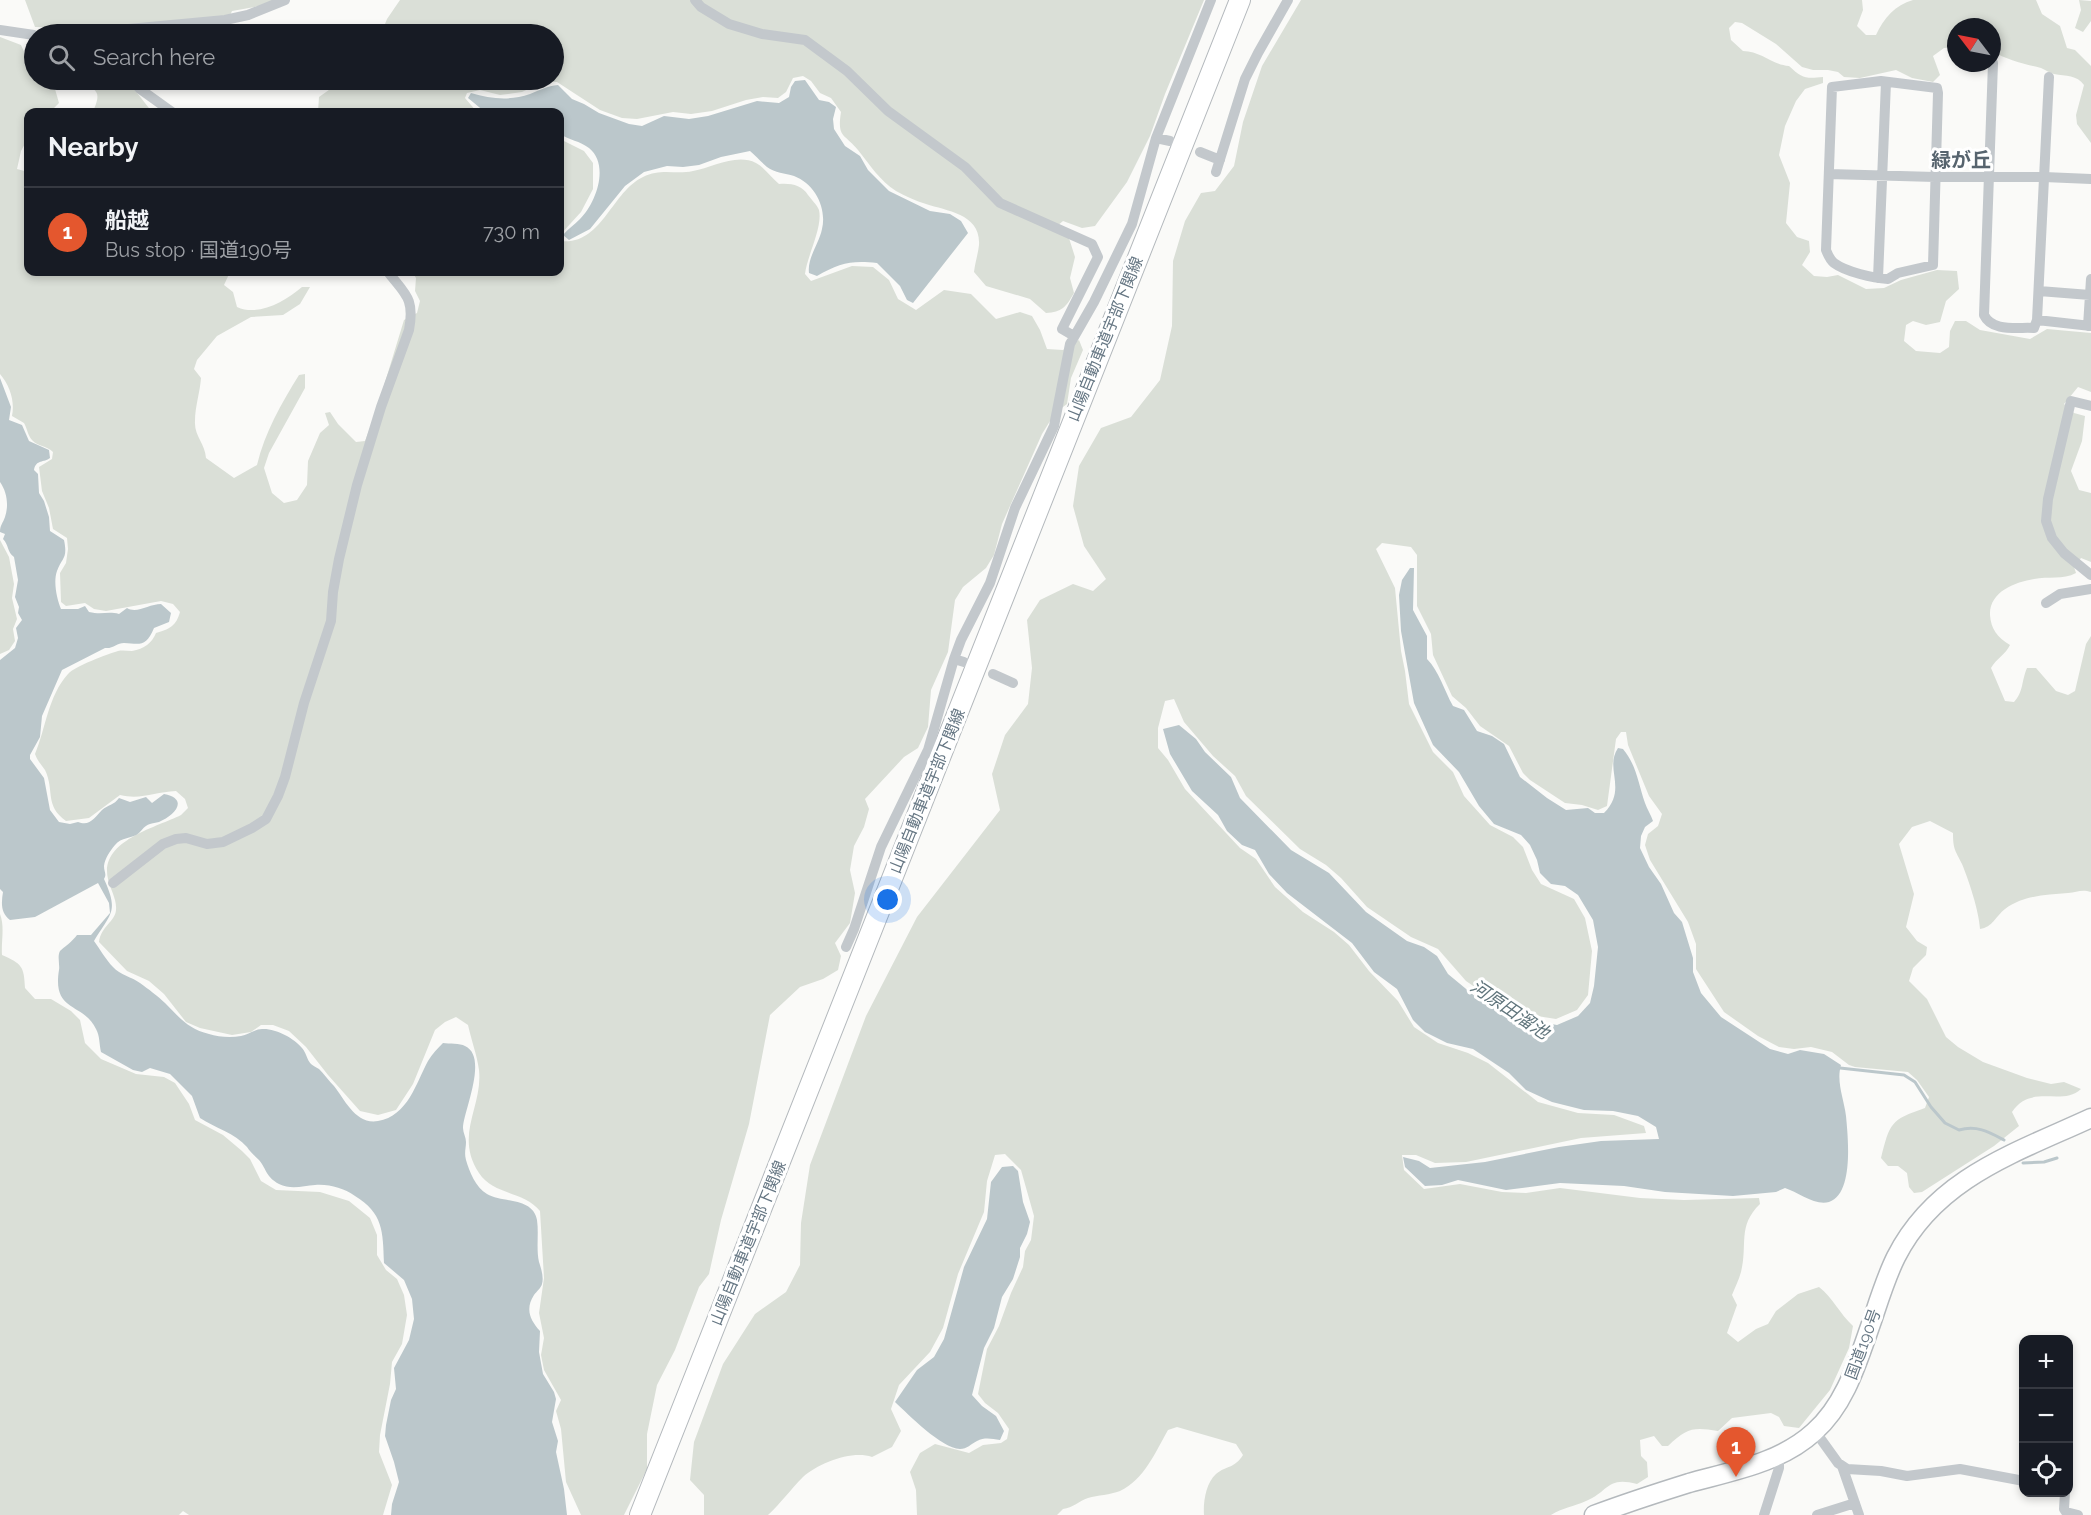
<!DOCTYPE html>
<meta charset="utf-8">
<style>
body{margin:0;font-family:Raleway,"Noto Sans JP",sans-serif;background:#20242c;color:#f1f3f6}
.controls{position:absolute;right:18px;bottom:18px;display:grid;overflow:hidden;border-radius:12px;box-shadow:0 3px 9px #0003}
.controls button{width:54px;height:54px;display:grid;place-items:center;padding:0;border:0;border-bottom:2px solid #363941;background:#171b24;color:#f1f3f6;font:30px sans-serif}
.compass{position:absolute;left:1947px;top:18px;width:54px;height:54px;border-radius:50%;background:#171b24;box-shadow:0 3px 9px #0003;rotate:302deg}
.you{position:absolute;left:888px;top:900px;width:21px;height:21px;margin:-15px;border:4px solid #fff;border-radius:50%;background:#1a73e8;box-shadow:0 0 0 9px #1a73e833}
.badge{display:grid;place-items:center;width:39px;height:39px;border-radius:50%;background:#e4572e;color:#fff;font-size:20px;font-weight:700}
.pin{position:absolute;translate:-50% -50px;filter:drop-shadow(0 2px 3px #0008)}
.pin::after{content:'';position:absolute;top:32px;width:21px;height:18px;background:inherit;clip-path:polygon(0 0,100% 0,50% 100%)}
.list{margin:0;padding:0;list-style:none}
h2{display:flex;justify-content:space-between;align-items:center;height:78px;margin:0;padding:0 24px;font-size:26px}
h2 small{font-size:20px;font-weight:400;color:#9ea1a6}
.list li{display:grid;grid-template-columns:39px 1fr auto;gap:18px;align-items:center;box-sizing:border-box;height:90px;padding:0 24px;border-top:2px solid #363941}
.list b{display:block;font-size:22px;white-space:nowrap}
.list p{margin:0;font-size:20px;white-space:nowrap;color:#9ea1a6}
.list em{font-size:20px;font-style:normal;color:#9ea1a6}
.icon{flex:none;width:33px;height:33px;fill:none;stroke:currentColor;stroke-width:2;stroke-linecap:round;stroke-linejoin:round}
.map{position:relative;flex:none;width:2091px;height:1515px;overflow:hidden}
.search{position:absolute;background:#171b24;box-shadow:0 3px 9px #0003;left:24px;top:24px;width:540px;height:66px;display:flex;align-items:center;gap:15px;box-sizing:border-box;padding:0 21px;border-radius:33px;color:#9ea1a6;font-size:22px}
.panel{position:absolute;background:#171b24;box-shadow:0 3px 9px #0003;left:24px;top:108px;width:540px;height:168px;border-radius:12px}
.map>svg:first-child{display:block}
.green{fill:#dadfd7}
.water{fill:#bbc7cb}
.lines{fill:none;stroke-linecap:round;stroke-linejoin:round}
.stream{stroke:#bbc7cb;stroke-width:3}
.trunk-casing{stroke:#b4b9bd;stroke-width:21}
.motorway-casing{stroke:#b4b9bd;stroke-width:22}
.minor{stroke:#c3c8cc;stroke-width:10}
.trunk{stroke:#fff;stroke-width:18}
.motorway{stroke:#fff;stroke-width:20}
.labels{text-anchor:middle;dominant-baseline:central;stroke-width:6;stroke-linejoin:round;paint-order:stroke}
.street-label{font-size:16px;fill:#657683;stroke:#fff}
.water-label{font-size:18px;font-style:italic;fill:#60757c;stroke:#fff}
.quarter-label{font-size:20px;font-weight:bold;fill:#57646e;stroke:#fff}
</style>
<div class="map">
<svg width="2091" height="1515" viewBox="0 0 2091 1515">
<rect width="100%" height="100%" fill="#fafaf8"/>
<path class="green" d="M25,0H275L265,5L232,11L224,28L210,34H149L120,24L74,28L35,27Z
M400,0H1204L1165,94L1150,136L1127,182L1095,226L1082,228L1063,221L1056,227L1068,235L1075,257L1070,278L1074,293C1066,307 1062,312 1046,313L1030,299L986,286L974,272C975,263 978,254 979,245C981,214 947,211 926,204C916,201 905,196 896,191C880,181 870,165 858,150C844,133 837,138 841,112L831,98L820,93L811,81L803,76L793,78L786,92L778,98L763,97L746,100L712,111L691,114L673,112L637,119L622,118L600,110L557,82H543L522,92L500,95L480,90L467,93L465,98L477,112H318L319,97L343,80H554V34H381L387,19Z
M1301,0H1862L1863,10L1857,26L1866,35H1876C1884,18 1895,5 1913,0H2036L2042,14L2060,26L2067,48L2075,50L2091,66V143L2077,124L2076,115L2084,85C2077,75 2066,76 2054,74C2050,73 2046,70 2041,68C2024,64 2007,60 1992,51V27H1956V47L1944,48L1933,56L1940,75L1933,82L1912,78L1896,70L1860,78L1844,77L1838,72L1828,70H1813L1802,67L1776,44L1742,23L1735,22L1729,28L1731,40L1743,51C1761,51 1772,65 1789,66C1802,78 1805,79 1823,77V83L1805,89L1796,101L1785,126L1779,155L1790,183L1786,223L1797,237L1809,241L1810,252L1802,265L1814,276L1827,277L1838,275L1866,289L1884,288L1901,280L1937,270L1957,271L1959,289L1946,301L1940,322L1926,325L1913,321L1906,325L1904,341L1916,351L1940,353L1949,347L1950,331L1955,321H1966L1980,330L2030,339L2047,329L2091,333V392L2078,387L2064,404L2074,413L2085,416L2082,441L2071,471L2079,490L2091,493V562L2081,558L2074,567L2076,573C2063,580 2048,576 2034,579C2015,582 1989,592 1990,615C1991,629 1997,637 2010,645C2005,655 1997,658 1991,668L2005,701L2014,702C2024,691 2021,682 2027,668H2036L2056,691L2068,695L2075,691L2086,644L2091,636V892C2082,889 2077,892 2068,893C2046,895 2024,895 2005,909C1995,917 1993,927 1980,929C1979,911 1969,881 1962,864C1955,850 1953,849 1953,833L1930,821L1912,827L1899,844L1914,894L1906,927L1917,941L1927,947L1926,955L1913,968L1909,981L1927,999L1946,1037L1958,1047L1983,1062L2027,1078L2051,1084L2064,1082L2081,1089C2062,1107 2031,1083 2012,1112L2019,1126L1994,1146L1922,1192L1914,1193L1909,1187L1907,1173L1898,1166H1888L1881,1158C1890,1123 1890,1120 1925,1108L1929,1097L1917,1080L1908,1072L1855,1067L1849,1065L1832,1052L1811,1047L1794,1049L1779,1047L1758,1036L1724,1012L1696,969V944L1688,922L1650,860L1645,845L1648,834L1658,826L1662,814L1649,796L1628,745L1626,732H1621L1616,739L1607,806L1598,810L1582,805L1565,803L1530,780L1523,773L1509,746L1480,726L1466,708L1452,696L1433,655L1431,634L1417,606V555L1411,547L1382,543L1376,549L1395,588L1401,651L1405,671L1409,704L1433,752L1453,772L1464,796L1490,825L1513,837L1523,847L1532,870L1541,884L1574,899L1585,918L1592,951L1588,995L1577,1010L1556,1019L1531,1015L1488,996L1466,981L1438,949L1411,937L1367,907L1341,878L1326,865L1300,849L1246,796L1235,776L1213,756L1184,722L1174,699L1165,701L1158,728V748L1168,760L1185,789L1240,848L1256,859L1275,887L1303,912L1334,932L1349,945L1369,971L1398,1001L1414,1027L1438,1043L1468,1053L1488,1063L1538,1102L1578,1113L1614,1115L1644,1126L1646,1133L1581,1138L1466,1162L1435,1163L1416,1155H1402L1404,1170L1424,1189L1460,1184L1502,1192L1526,1193L1560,1188L1640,1198L1684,1200L1759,1198L1760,1204C1737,1226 1748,1245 1741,1272C1739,1280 1735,1287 1732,1295L1737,1305L1727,1333L1738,1342L1756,1329L1768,1324L1776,1311L1798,1294L1819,1287C1833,1298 1840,1314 1853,1326L1849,1348L1830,1390L1799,1428L1784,1426L1779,1417L1771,1413L1732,1418L1718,1431C1693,1427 1687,1428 1668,1446H1662L1654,1436L1640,1440L1641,1456L1647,1462L1648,1477L1637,1484C1606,1476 1609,1492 1586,1501C1573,1507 1564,1507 1551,1515H1204C1203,1502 1206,1483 1216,1474C1227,1465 1234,1469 1243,1455L1236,1444L1177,1427L1168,1430C1156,1451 1144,1480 1120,1491C1110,1495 1098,1495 1088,1498C1079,1501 1073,1508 1063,1509L1057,1515H917L916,1490L910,1472L920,1453L935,1444L969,1453L983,1445L1001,1443L1007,1439L1009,1429L998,1413L985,1403L978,1394L987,1349L999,1326L1011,1293L1023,1267L1025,1251L1031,1240L1034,1216L1021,1170L1005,1154L995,1155L987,1181L984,1212L958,1274L943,1328L930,1352L899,1385L891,1409L901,1431L892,1447L872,1457C852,1450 819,1463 803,1477C791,1489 781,1503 768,1515H704V1495L690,1480L694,1442L723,1364L755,1314L786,1292L800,1265L801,1223L810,1165L866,1016L917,917L1000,810L992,774L1005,735L1028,704L1032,668L1027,620L1040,600L1073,584L1093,591L1106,579L1084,546L1073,506L1079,466L1101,428L1131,417L1160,380L1172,326L1173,261L1185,221L1201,193L1215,191L1234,166L1243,122L1262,66Z
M2079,0L2091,1V21L2083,32L2075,28L2081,10Z
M0,37L21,45L27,58L34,64V80H51L53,82L59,103L50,112H28V138L21,151L17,169L28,172V272H230L224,285L233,292L237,307C259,317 285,301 302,287H310L300,304L283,315L251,317L217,336L197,360L194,369L201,378C200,392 195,407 195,421C194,436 205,443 206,458L234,478L257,465C265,432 281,404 299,375L305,374V388L269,453L264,468L272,493L284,503L297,500L307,485L308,461L320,433L329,425L325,413L330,412L338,424L356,442L365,441L375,415L404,320L417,313L420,301L415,291L416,278L412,272H560V241C602,246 611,192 643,177C661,168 676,175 693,171C712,168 736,153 756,163C764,167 772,178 779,184C791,183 802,185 808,195C811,199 817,205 819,210C823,227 807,256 805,274L811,281L852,266L873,267L889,280L898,299L916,310L944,290L971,294L996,319L1020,312L1032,316L1040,330L1047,349L1063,350L1079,340L1083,350L1071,378L1067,404L1055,413L1042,434L1002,524L994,555L986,568L963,587L955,600L948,652L931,690L928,727L918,748L904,757L865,799L869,809L864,827L854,846L850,870L855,893L850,923L835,943L841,956L838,970L823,979L800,987L770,1015L749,1124L721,1220L709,1274L699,1287L675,1350L657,1385L647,1434V1469L624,1515H581L566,1482L561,1429L556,1411L561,1400L544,1370L541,1355L544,1338L539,1313L544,1278L540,1211C524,1191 493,1195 479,1173C454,1135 483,1107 479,1070C477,1055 471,1039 468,1025L456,1017L445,1022L435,1030L413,1084L396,1110L378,1115L360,1111L328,1075L306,1047L289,1031L273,1025H261L251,1032L232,1035L200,1028L186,1022L164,994L149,981L127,971L99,942C101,926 115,922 116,910C117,899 110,889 108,879C99,841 155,828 181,815L188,808L185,799L176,791C155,792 141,800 120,795L89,818L66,821C44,805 55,791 45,770C41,764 38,762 35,754C46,728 48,696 68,674C75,666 108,654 118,651C123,650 127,651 132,651C144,649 152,643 156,633C170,629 176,626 180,612L173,604L161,601L106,611L94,609L85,603L66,606L61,602L60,573L66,563L68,549L67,538L53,529L49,508L42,491L39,467L52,459L53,452C46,445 38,447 32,440C28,436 27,428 24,423L12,416C15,401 10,386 0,374Z
M84,80H127L152,112H97L94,109C102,90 95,92 84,80Z
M560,139L584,151L593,163V189L581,212L560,235Z
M0,540L9,557L14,584L12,598L17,619L13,629L15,641L9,650L0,654Z
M0,914C5,927 1,941 2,955C22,964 24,966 25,988L35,999H51L71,1011L80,1020L85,1043L101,1059L136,1074L164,1077L175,1083L189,1104L195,1120L223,1135L242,1151L250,1159L261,1181L276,1190L320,1192L349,1201L370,1218L377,1235V1255L386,1270L397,1279L404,1295L407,1315L402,1344L392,1362L390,1384L380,1435L379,1452L392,1485L383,1515H189L183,1511L179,1515H0Z"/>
<path class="water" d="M805,80L819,100L829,102L836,107L833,119L834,129L845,146L860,156L868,170L889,191L930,211L950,214L961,221L968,233L913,303L907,300L900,286L877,263C852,260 839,263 817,276L809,273C807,258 819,244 822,229C827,208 815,184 794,176C785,173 775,173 767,167C761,162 756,156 750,151L721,157L699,165L683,167L667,166L644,172L625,186L590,229L569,240L563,235C568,229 574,225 580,219C596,203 610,165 589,148C580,141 569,140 560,134V112H485L468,98L471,93C491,99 510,101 530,94C540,90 547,86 558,85L572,99L584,104L599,113L629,124L642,126L664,116L689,119L708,116L757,101L779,103L789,97L791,87L795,81Z
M0,378L11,407L9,420L22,425L29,441L49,450L50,458C44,463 36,459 34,470L38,474L39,493L44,501L49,517L50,531L64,540C68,559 62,557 57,571C53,582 57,599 61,609H78L85,606L89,612C102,615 108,611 119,614L127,608C137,614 149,604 161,604L171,613L169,622L154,628C146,647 141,644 124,643C117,643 113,649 105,648L62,670L42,716L40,737L30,755V759L44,778L50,810L59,822L70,824L78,822C90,827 95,817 102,810C108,805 114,805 119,798L130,802L146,797L152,803L164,794C190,799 174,816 159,822C156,823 152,823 150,824C144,826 143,829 139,833C132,839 121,837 115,845C110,851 105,858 104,866C104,872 107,874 104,879C119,912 111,913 94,941C100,949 106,960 113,967C120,975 132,977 140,983C148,989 158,996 165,1003C179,1017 188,1029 209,1034C218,1037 231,1038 241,1036C248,1035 255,1029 262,1029C275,1028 294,1038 302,1048C306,1052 307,1060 311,1064C313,1066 316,1067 319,1069C324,1074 329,1081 334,1086C345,1100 356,1125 378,1121C408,1116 416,1083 428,1061C432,1054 438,1048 443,1043C449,1044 460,1043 465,1046C489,1057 463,1112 463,1128C463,1133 466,1137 466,1142C466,1148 464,1153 466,1160C469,1171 476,1188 487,1194C502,1203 533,1197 537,1220C539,1234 536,1248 539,1262C541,1268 544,1277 542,1284C541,1288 537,1291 534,1295C525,1309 530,1320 540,1331L539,1352L543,1374L554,1392L556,1399L552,1422L558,1441L556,1452L564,1489L567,1515H391L392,1504L399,1482L394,1462L385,1436L386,1425L391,1400L396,1389L394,1368L409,1340L414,1319L412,1299L404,1280L384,1263C383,1231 383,1213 355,1196C343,1188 330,1184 315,1185C303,1186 291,1190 279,1184C266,1177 267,1170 259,1160C255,1156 250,1152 247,1147C235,1133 215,1128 200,1118L192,1096L170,1074L150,1068L142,1072L133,1070L101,1052C99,1044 100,1036 96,1029C83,1002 52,1013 59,970C60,964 57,957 60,951C63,948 73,941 77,935H91L110,913L109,903L98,883L35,917L10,920C1,913 1,904 3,892L0,889V660L15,648L18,638L16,628L22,620L18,613L19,607L15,597L18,580L14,557C7,552 9,545 3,539L5,534L0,532C0,525 3,523 5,517C9,505 7,492 0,482Z
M1410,568H1414L1413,610L1427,636V659C1439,671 1444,690 1453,706L1464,710L1477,731L1492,736L1504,744L1520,777L1547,798L1566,810L1588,808L1595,813H1604C1628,789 1604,769 1618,748L1623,749C1637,766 1638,783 1645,803C1647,809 1651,815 1653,821L1645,827L1641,836L1640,848L1649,867L1661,884L1674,913L1682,922L1693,958V972L1701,993L1721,1017L1770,1049L1788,1054L1800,1050L1824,1054L1841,1065C1836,1082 1844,1099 1846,1116C1848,1137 1854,1194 1829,1202C1815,1206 1798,1192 1785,1188L1776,1192L1733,1196L1665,1192L1624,1186L1560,1183L1506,1190L1458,1180L1442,1185L1425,1186L1405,1167L1403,1157L1419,1161L1430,1168L1485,1162L1559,1147L1601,1141L1659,1139L1656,1127L1638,1116L1613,1111L1584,1110L1552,1102L1526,1090L1509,1073L1473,1049L1447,1043L1425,1032L1413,1020L1397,989L1374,972L1352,943L1287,893L1269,874L1255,850L1242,845L1227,831L1218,815L1192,791L1170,754L1163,729L1179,725L1196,739L1205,752L1231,777L1240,798L1291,850L1329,873L1366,912L1407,941L1424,947L1437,956L1448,974L1477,998L1512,1010L1534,1021L1557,1025L1578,1016L1590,1003L1594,986L1598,947L1593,920L1578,895L1565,886L1551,884L1540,873L1537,860L1530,845L1521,835L1494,824L1479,806L1459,772L1433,745L1414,703L1401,631L1399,595L1402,580Z
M1013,1166L1018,1171L1023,1202L1030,1222L1027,1234L1020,1248V1257L1013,1279L1002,1297L994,1328L984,1348L972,1395L982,1406L996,1416L1004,1431L1000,1440C992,1439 985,1437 977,1441C971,1444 967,1449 960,1449C941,1448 909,1415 895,1402L917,1370L934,1357L944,1339L964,1267L987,1219L991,1182L1002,1167Z"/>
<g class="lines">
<path class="stream" d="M1840,1068L1904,1075L1915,1082L1931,1107L1945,1123L1959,1130C1977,1125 1989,1132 2004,1140
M2023,1163L2044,1162L2057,1158"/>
<g class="trunk-casing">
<path id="trunk" d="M1594,1515C1626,1503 1657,1493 1689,1483C1732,1471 1780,1463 1814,1432C1846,1404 1858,1360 1872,1321C1879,1300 1886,1277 1896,1257C1936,1178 2015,1153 2091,1118"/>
</g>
<g class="motorway-casing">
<path id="motorway" d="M640,1515L1240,0"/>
</g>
<path class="minor" d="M695,0L701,7L729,24L762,34L805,40L847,71L888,111L965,167L1000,203L1092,244L1098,257L1062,329L1074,336
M0,30L34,35
M75,34L225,20L248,15L285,0
M1993,63L1984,315C1992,332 2017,327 2034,328L2037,320L2049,77
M132,80L140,89L172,112
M1881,81L1937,88L1938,93L1933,265L1898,273L1888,279C1873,278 1846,272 1834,263C1830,260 1828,255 1826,250L1832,87Z
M1156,138L1211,0
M1200,152L1220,160
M1216,172L1245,79L1258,53L1288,0
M1829,174L1935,177H2044L2091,179
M1878,278L1886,82
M2039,291L2090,295
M2037,320L2091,326
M2088,326L2091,279
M2091,406L2071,401L2048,499L2046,521L2052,538L2064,553L2091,575
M2046,603L2060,594L2091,589
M954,659L961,640L990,583L1015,508L1054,426L1070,344L1094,302L1132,224L1156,138L1170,141
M993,674L1013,683
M113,883L163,844L176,839L186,838L207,844L223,842L252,828L266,819L278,796L285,777L304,703L331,621L333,592L339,559L357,485L381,407L409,330C415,298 405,294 388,272
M846,947L854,929L881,847L928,750L954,659L964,662
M1815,1431L1838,1463L1847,1469L1881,1471L1907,1476L1960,1469L2024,1481
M1842,1466L1859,1515
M2065,1492L2064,1509L2066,1512L2078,1515
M1764,1515L1779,1468V1456
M1817,1515L1855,1503"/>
<use href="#trunk" class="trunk"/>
<use href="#motorway" class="motorway"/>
</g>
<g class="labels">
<g class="street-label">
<text transform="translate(1105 339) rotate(-68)">山陽自動車道宇部下関線</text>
<text transform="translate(927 791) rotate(-68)">山陽自動車道宇部下関線</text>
<text transform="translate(748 1243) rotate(-68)">山陽自動車道宇部下関線</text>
<text transform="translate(1863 1344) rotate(-70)">国道190号</text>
</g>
<g class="water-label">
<text transform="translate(1510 1009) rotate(34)">河原田溜池</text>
</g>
<g class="quarter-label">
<text x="1961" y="160">緑が丘</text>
</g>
</g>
</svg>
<div class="controls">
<button>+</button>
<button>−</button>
<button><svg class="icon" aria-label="locate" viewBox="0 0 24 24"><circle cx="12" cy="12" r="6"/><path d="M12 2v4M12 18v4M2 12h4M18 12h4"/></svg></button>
</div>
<svg class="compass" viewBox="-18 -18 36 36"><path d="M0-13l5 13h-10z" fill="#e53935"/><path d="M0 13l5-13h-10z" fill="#9ea1a6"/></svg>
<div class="you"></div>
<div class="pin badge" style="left:1736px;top:1477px">1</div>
<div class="search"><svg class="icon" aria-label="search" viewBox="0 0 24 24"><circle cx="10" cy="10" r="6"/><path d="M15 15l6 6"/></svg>Search here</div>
<section class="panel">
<h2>Nearby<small></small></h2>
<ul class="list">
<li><span class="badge">1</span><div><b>船越</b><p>Bus stop · 国道190号</p></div><em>730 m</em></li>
</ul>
</section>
</div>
